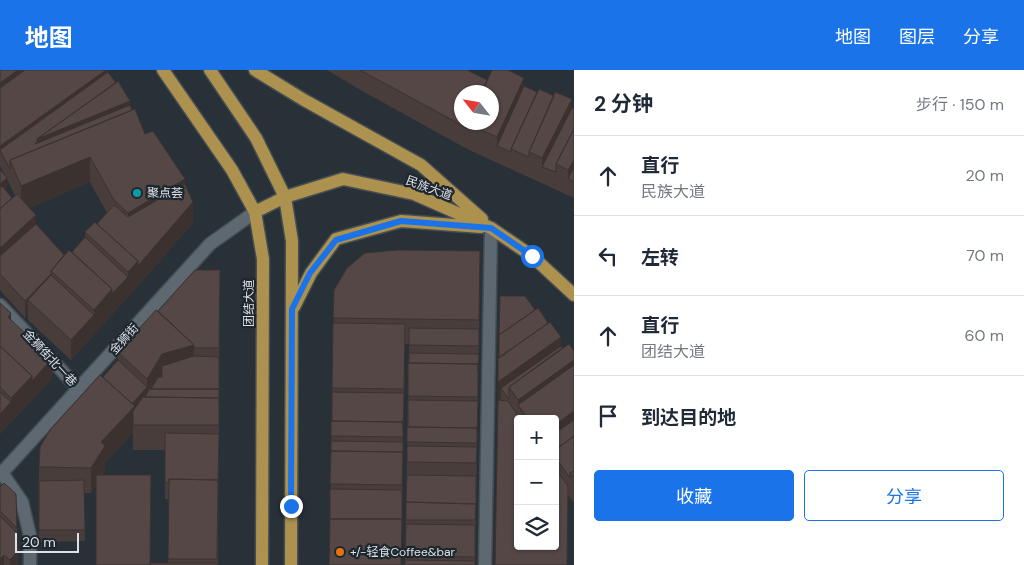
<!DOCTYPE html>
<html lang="zh">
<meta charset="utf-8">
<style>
body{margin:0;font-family:"DM Sans","Noto Sans SC",sans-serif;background:#f6f6f7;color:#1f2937}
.controls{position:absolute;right:15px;bottom:15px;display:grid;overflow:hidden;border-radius:5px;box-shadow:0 1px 4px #0004}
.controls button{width:45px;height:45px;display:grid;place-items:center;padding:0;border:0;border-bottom:1px solid #e0e1e3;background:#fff;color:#1f2937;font:25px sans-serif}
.compass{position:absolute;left:454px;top:15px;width:45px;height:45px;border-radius:50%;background:#fff;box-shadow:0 1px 4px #0004;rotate:301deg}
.scale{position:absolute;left:15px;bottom:12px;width:64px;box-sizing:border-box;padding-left:5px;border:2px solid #dbe1e6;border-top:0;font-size:14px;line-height:18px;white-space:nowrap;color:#dbe1e6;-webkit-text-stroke:4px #1e272e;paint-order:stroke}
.stop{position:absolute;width:15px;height:15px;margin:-11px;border:4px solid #1a73e8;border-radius:50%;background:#fff}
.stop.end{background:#1a73e8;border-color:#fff;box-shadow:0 1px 5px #0008}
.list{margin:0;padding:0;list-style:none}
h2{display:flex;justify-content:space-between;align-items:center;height:65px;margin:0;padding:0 20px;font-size:21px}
h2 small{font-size:16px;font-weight:400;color:#747a83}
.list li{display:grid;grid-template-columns:32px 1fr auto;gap:15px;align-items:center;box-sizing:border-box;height:80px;padding:0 20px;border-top:1px solid #e0e1e3}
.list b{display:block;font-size:19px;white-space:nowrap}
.list p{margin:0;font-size:16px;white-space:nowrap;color:#747a83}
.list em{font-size:16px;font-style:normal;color:#747a83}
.actions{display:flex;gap:10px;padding:15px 20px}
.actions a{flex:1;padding:11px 0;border:1px solid #1a73e8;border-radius:5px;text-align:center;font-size:18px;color:#1a73e8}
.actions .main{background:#1a73e8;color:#fff}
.icon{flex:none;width:28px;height:28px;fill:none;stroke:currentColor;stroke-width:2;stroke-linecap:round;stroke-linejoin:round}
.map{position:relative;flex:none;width:574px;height:495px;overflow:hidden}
header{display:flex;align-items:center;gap:30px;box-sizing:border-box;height:70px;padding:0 25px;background:#1a73e8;color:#fff}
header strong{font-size:24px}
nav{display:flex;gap:28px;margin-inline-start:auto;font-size:18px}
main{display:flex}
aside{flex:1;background:#fff}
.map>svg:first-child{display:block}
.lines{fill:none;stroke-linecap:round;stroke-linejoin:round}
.minor-casing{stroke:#464d53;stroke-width:15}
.major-casing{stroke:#464d53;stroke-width:15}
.minor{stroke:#5e6871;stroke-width:12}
.major{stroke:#ad914e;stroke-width:12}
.wall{fill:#483d3b;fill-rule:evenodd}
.shaded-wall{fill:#3b3230}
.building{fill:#544745;stroke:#3b3230}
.route{stroke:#1a73e8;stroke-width:6}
.culture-dot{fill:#0f9aa8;stroke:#1e272e;stroke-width:2}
.food-dot{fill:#e8710a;stroke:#1e272e;stroke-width:2}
.labels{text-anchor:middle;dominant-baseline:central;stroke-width:4.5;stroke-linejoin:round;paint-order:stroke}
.street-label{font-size:12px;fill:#dbe1e6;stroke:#1e272e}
.poi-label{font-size:12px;fill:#dbe1e6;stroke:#1e272e;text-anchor:start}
</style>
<header>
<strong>地图</strong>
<nav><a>地图</a><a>图层</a><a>分享</a></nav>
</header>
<main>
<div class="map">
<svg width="574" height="495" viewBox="0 0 574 495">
<rect width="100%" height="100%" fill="#283138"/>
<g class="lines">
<g class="minor-casing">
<path id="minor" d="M0,235L79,319
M2,403L22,432L30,466V495
M0,405L210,174L255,142
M485,495L491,158"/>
</g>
<g class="major-casing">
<path id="major" d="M163,0L232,100L255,142L263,189L262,495
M210,0L256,68L285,127L292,171L291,495
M255,0L304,30L421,95L482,149
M255,142L285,127L343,109L414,124L491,158L532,186L574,225
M294,237L311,203L336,169L401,151L481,157"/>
</g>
<use href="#minor" class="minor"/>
<use href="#major" class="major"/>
</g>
<path class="wall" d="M0,0H108V2L130,35L145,64L185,114L193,153L138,216L71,290L28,250V244L25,248L0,220V100L5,105L0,96ZM7,109L15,126L12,128L7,122ZM90,112L107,143L97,154L85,162V167L72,182L64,185L36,154L29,138Z
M327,0H467L487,10L524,16L574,39V128L467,79L357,18Z
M220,200L218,495H96V414L91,423H84L85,471L39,472V397L103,307L118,290V282L158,241ZM133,363V380H165V429H169L168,493H150L103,405L105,401V393Z
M480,206L475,495H405L409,274H405L401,495L330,449L334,220Z
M500,226H525L535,240L538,238L548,253L550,252L561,267V276L563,278L569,274L574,281V433L568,425L567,495H495ZM518,349H555V476H518Z
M0,233L52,309L0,364Z
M0,417L16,424L18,495H0Z"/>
<path class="shaded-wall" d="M18,0H54L0,38V13Z
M106,0H108V19L0,80V76Z
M524,8V33L497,76V67Z
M572,29V54L542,97V113V88Z
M130,31V50L19,112L37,69Z
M90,87V112L21,141V116Z
M574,90V112L568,108V100Z
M7,108V128L0,134V114Z
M185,109V134L128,168V143Z
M193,132V153L138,216L71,290V270L94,245V240L112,219L128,207V202Z
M36,145V170L0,203V178Z
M51,204V220L28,230V244L25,248V231Z
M11,243V264L8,247Z
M405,254L403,377L401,495L403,352V360Z
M561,267V287L509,317L501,318V330L498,332V312Z
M194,275V303L133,355V363L105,393V401L91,423V398L101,372L130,336L147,317V309L162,284Z
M52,289V309L0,364V344L11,332V328L32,306Z
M574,290V315L518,335V330Z
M574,341V361L555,375V355Z
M18,481V495H10V490Z
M4,485V495H0V489Z"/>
<path class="building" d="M0,0H18L0,13Z
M25,0H106L0,76V18Z
M360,0H467L487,10L482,22H462V52H468L467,58Z
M492,0H508L524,8L497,67L467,54L468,52H492V22H482Z
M108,2L116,13L37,69V72L35,74L130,35L132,40L10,90V99L0,80Z
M118,11L130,31L37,69Z
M524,16L537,22L511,79V82L497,76Z
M539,19L554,26L529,82V87L511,79Z
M555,22L572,29L542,88L529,82Z
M572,38L574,39V59L556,94V102L542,97Z
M135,39L145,64L153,61L185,109L128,143L114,130L90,87L21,116L10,90Z
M574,59V90L568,100L556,94Z
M574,98V112L568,108Z
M0,100L7,108L0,114Z
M185,114L193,132L138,196V191L97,154L114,135L128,147Z
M2,116L12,128L0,139V118Z
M17,124L36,145L0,178V139Z
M95,152L138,191L128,202L85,162Z
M36,154L64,185L51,201V204L25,231L0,204V186Z
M85,167L128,207L112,224V219L72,182Z
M69,180L112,219L94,240L51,201Z
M397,180L480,181L479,250L333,248L334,220L347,198L365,183Z
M195,200H220L219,278H194V275L158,241Z
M51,205L94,245L71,270L28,230Z
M500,226H525L535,240L499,265Z
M0,233L11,243L8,247L52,289L32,311V306L0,276Z
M538,238L548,253L499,288V265Z
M156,240L194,275L162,284L147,309L118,282Z
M550,252L561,267L498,312V288Z
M333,253L405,254L404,319L332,318Z
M409,258L479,259V276L409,275Z
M569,274L574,281V290L518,330L509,317Z
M0,276L32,306L11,328L0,317Z
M561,276L562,278L509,317V330L501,318Z
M409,283L479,284L478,302V294L409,293Z
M194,286L219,287V323V319H151L158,307H162V296Z
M118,290L147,317L132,334L103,307Z
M408,293L478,294V327L408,326Z
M574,295V341L555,355V349H528L518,335Z
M100,305L135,336L101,372L105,376L91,398L39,397L40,377L50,360Z
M149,319H219V333V328L145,327Z
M0,322L11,332L0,344Z
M332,322L404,323L403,360V352L332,351Z
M143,327L219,328V355H133V341Z
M408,330L478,331L477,361V358L408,357Z
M498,330L508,331L520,349H518V476H555V398L568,416L567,495H495Z
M574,350V366L555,380V363Z
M331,351L403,352V367L331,366Z
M407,357L477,358V373L407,372Z
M165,363L219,364L218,413V410L169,409V413H165Z
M574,366V401L570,403V408L555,387V380Z
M331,371L403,372V387V382L331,381Z
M407,376L477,377L476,393L407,392Z
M331,381L403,382L402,415L330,414Z
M574,401V408L570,403Z
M96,405H151L150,495H96Z
M407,405L476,406V438V434L406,432Z
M169,409L218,410L217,489H168Z
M84,410L85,460H39V411Z
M4,413L16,424L17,458L0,441V417Z
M330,419L402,420V454V449H330Z
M406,432L476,434L475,450H406Z
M0,446L17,463L18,481L10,490L4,485L0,489Z
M330,449H402L401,495H329Z
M406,454L475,455V487L405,486Z
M405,490L475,491V495H405Z
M150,493H217V495H150Z"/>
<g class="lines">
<path class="route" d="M291,436L292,239L310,203L336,170L401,151L491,158L532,186"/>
</g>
<circle class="culture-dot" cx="137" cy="123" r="5"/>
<circle class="food-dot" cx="340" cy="482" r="5"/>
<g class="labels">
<g class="street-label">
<text transform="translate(429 118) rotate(20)">民族大道</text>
<text transform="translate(249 233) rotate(-90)">团结大道</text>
<text transform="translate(124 269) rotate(-48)">金狮街</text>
<text transform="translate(50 288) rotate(47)">金狮街北一巷</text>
</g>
<g class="poi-label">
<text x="147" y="123">聚点荟</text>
<text x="350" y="482">+/-轻食Coffee&amp;bar</text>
</g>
</g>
</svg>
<div class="controls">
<button>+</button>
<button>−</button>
<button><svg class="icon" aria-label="layers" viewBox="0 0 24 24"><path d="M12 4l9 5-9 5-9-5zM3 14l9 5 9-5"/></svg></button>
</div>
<svg class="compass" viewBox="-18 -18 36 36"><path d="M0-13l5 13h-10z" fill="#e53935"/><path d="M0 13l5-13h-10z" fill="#747a83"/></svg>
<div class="scale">20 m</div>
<div class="stop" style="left:532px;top:186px"></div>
<div class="stop end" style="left:291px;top:436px"></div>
</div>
<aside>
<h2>2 分钟<small>步行 · 150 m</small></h2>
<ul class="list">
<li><svg class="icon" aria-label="ahead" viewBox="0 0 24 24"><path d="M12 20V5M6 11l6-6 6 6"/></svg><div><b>直行</b><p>民族大道</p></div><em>20 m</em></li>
<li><svg class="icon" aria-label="left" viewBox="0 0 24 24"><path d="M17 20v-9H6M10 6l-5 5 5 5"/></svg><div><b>左转</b></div><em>70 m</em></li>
<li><svg class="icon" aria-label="ahead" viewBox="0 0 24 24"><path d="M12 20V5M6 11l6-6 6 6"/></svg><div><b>直行</b><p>团结大道</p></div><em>60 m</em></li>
<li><svg class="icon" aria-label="arrive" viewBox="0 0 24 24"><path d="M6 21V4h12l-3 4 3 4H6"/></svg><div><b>到达目的地</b></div></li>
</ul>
<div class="actions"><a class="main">收藏</a><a>分享</a></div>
</aside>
</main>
